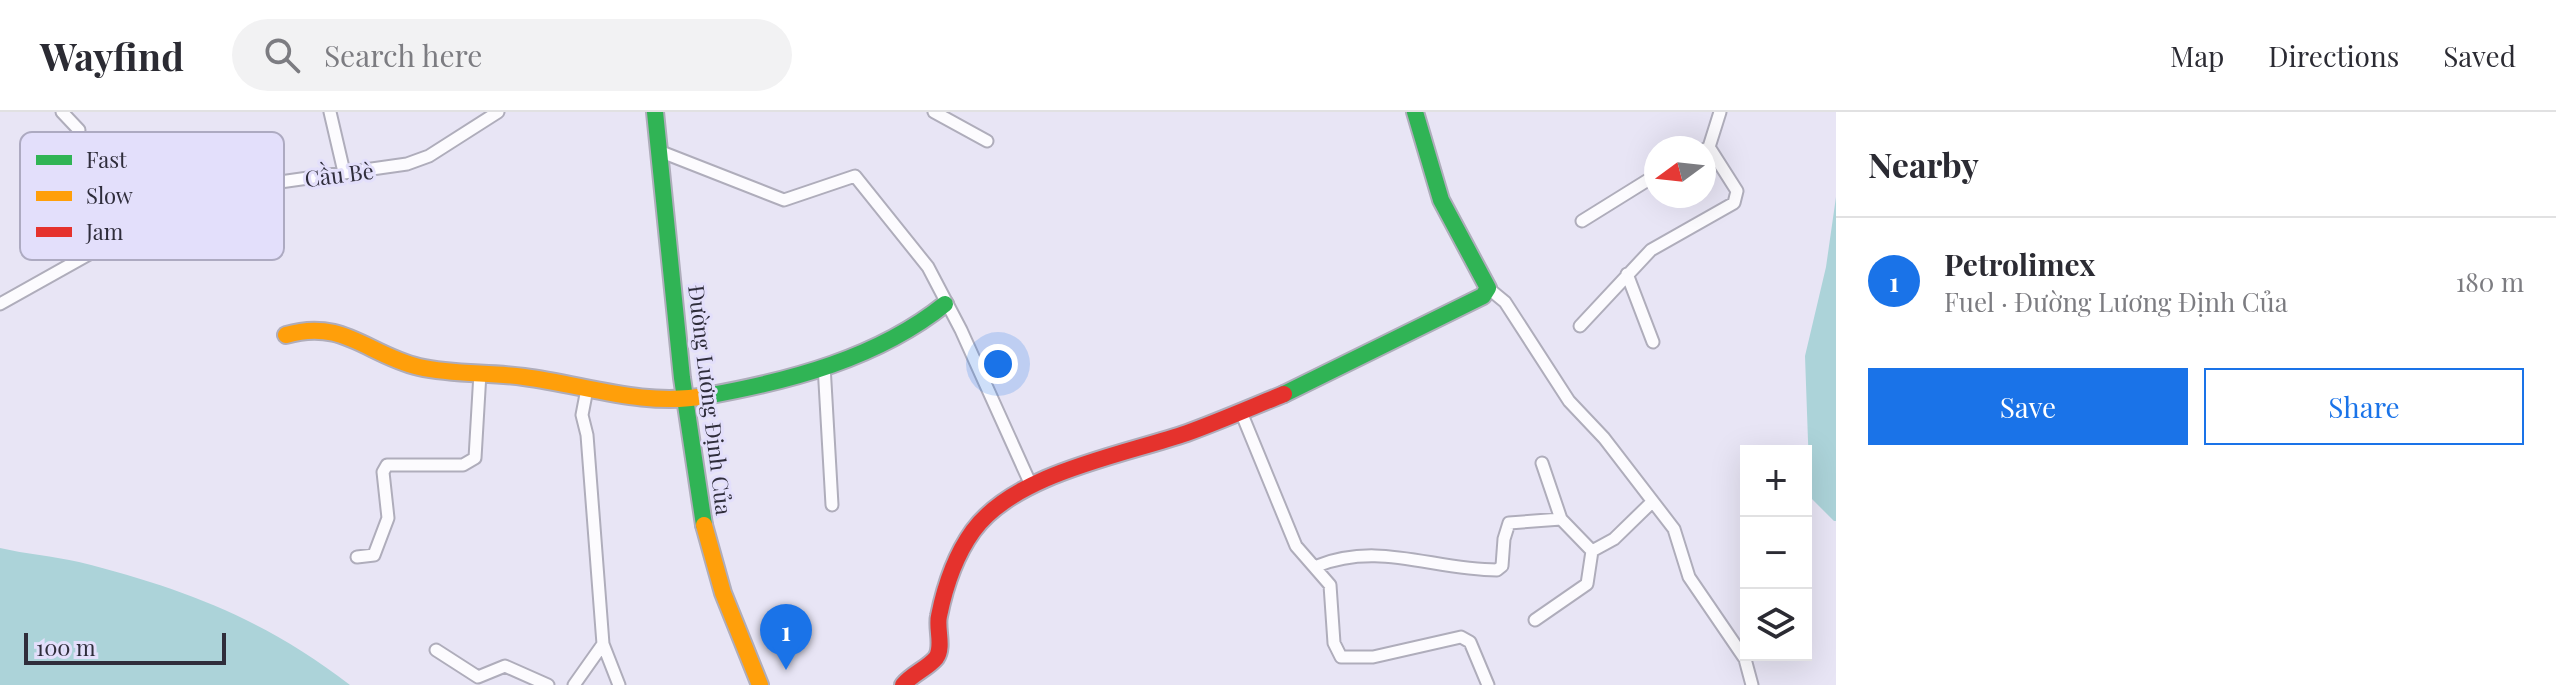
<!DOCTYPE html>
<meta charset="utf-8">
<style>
body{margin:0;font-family:"Playfair Display",serif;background:#f2f2f3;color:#2b2b33}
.controls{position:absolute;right:24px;bottom:24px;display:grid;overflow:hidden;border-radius:0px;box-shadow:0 8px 32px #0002}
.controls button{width:72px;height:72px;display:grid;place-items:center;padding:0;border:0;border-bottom:2px solid #e1e1e2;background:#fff;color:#2b2b33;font:40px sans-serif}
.compass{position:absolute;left:1644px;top:24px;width:72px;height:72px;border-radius:50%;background:#fff;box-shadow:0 8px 32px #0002;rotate:255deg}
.scale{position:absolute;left:24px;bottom:20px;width:202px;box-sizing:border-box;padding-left:8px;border:4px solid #2f2d3b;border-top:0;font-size:22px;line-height:28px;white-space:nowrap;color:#2f2d3b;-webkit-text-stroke:6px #e3dffb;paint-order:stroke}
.you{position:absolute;left:998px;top:252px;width:28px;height:28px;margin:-20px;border:6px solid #fff;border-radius:50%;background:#1a73e8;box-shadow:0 0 0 12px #1a73e833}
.badge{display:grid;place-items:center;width:52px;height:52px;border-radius:50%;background:#1a73e8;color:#fff;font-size:26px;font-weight:700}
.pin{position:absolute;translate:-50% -66px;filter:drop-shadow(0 2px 4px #0008)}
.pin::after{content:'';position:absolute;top:42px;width:28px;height:24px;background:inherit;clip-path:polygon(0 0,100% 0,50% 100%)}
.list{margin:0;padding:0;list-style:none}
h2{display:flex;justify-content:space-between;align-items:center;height:104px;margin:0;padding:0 32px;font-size:34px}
h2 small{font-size:26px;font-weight:400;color:#7c7c81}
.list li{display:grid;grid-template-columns:52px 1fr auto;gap:24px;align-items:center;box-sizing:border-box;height:128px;padding:0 32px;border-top:2px solid #e1e1e2}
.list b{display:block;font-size:30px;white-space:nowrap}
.list p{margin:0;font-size:26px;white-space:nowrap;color:#7c7c81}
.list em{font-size:26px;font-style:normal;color:#7c7c81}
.actions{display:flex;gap:16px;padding:24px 32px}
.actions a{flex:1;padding:18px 0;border:2px solid #1a73e8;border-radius:0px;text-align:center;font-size:28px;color:#1a73e8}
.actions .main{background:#1a73e8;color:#fff}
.icon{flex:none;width:44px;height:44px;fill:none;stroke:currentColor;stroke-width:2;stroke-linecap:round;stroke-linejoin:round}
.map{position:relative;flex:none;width:1836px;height:573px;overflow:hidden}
header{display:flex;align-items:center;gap:48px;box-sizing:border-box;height:112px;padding:0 40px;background:#fff;border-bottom:2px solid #e1e1e2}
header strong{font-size:38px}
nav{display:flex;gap:44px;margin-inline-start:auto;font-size:28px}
.search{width:560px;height:72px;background:#f2f2f3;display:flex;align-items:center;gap:20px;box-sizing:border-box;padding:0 28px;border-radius:44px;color:#7c7c81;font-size:30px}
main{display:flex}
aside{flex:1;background:#fff}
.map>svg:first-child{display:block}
.water{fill:#acd3d9}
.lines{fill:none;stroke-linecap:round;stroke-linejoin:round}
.street-casing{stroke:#afadbb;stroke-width:15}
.fast-casing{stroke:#afadbb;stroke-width:20}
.slow-casing{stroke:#afadbb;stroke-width:20}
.jam-casing{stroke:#afadbb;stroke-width:20}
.street{stroke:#fcfbfe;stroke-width:11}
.fast{stroke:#30b455;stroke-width:16}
.slow{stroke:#ff9f0a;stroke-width:16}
.jam{stroke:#e5322d;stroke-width:16}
.labels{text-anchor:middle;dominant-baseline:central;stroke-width:6;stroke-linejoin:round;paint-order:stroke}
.street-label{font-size:22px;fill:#2f2d3b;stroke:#e3dffb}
.key{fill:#e3dffb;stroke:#adaac1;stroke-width:2}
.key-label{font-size:22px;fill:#2f2d3b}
</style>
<header>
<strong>Wayfind</strong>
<div class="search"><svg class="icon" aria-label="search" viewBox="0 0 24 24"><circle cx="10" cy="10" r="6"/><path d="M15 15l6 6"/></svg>Search here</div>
<nav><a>Map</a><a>Directions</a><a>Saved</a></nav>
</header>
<main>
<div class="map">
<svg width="1836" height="573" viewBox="0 0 1836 573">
<rect width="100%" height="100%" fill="#e8e5f5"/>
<path class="water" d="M1836,85V409H1834L1810,385L1805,244L1826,155Z
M0,436C26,442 53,444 79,450C182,476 265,507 350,573H0Z"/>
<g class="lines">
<g class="street-casing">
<path id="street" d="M62,0L79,18
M330,0L344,60
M934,0L987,29
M1704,38L1709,35L1720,0
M659,39L784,88L855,64L928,155L961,218L1031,373
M1582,109L1656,63
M1627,162L1653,230
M1488,176L1505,190L1569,289L1604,326L1674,417L1689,465L1745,547L1752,573
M0,192L125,122L273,71L407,52L429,44L498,0
M1580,214L1651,138L1734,91L1737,79L1709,35
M824,253L832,393
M587,277L582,303L587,323L603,532L619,573
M1241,300L1296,434L1330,473L1334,531L1341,545H1373L1461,525L1470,530L1488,573
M1542,351L1561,407L1592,439
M357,445L374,443L388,406L383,360L387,353H463L475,346L480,261
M1317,454C1379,429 1433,458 1497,458L1502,454L1504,427L1509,411L1561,407
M1535,508L1587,472L1592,439L1614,427L1652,390
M436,538L478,565L505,554L548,573
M574,573L603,532"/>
</g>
<g class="fast-casing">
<path id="fast" d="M655,0L682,266L704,413
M1284,282L1483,184L1488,176L1441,88L1415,0
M706,284C790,269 878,246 945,192"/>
</g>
<g class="slow-casing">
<path id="slow" d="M286,223C343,206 368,243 419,255C454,263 489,260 524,265C586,273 642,295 706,284
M704,413L723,481L760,573"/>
</g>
<g class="jam-casing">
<path id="jam" d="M903,573C912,562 928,556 936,546C944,535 936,516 939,504C945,474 955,444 973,419C1015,361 1123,343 1187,321C1220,309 1252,295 1284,282"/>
</g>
<use href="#street" class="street"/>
<use href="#fast" class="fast"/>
<use href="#slow" class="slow"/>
<use href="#jam" class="jam"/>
</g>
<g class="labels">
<g class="street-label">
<text transform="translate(339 62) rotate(-7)">Cầu Bè</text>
<text transform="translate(711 288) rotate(83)">Đường Lương Định Của</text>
</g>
</g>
<rect x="20" y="20" width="264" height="128" rx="12" class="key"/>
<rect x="36" y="43" width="36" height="10" fill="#30b455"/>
<rect x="36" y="79" width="36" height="10" fill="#ff9f0a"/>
<rect x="36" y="115" width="36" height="10" fill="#e5322d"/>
<g class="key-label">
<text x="86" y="56">Fast</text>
<text x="86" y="92">Slow</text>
<text x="86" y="128">Jam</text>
</g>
</svg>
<div class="controls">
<button>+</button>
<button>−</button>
<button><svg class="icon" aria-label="layers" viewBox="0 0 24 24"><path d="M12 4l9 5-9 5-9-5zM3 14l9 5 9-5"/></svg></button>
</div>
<svg class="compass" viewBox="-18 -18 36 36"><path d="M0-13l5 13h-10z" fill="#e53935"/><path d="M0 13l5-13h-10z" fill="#7c7c81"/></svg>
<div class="scale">100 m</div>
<div class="you"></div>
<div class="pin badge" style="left:786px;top:558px">1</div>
</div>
<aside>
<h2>Nearby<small></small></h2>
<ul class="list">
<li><span class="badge">1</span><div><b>Petrolimex</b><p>Fuel · Đường Lương Định Của</p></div><em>180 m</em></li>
</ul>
<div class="actions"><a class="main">Save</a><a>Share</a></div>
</aside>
</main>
